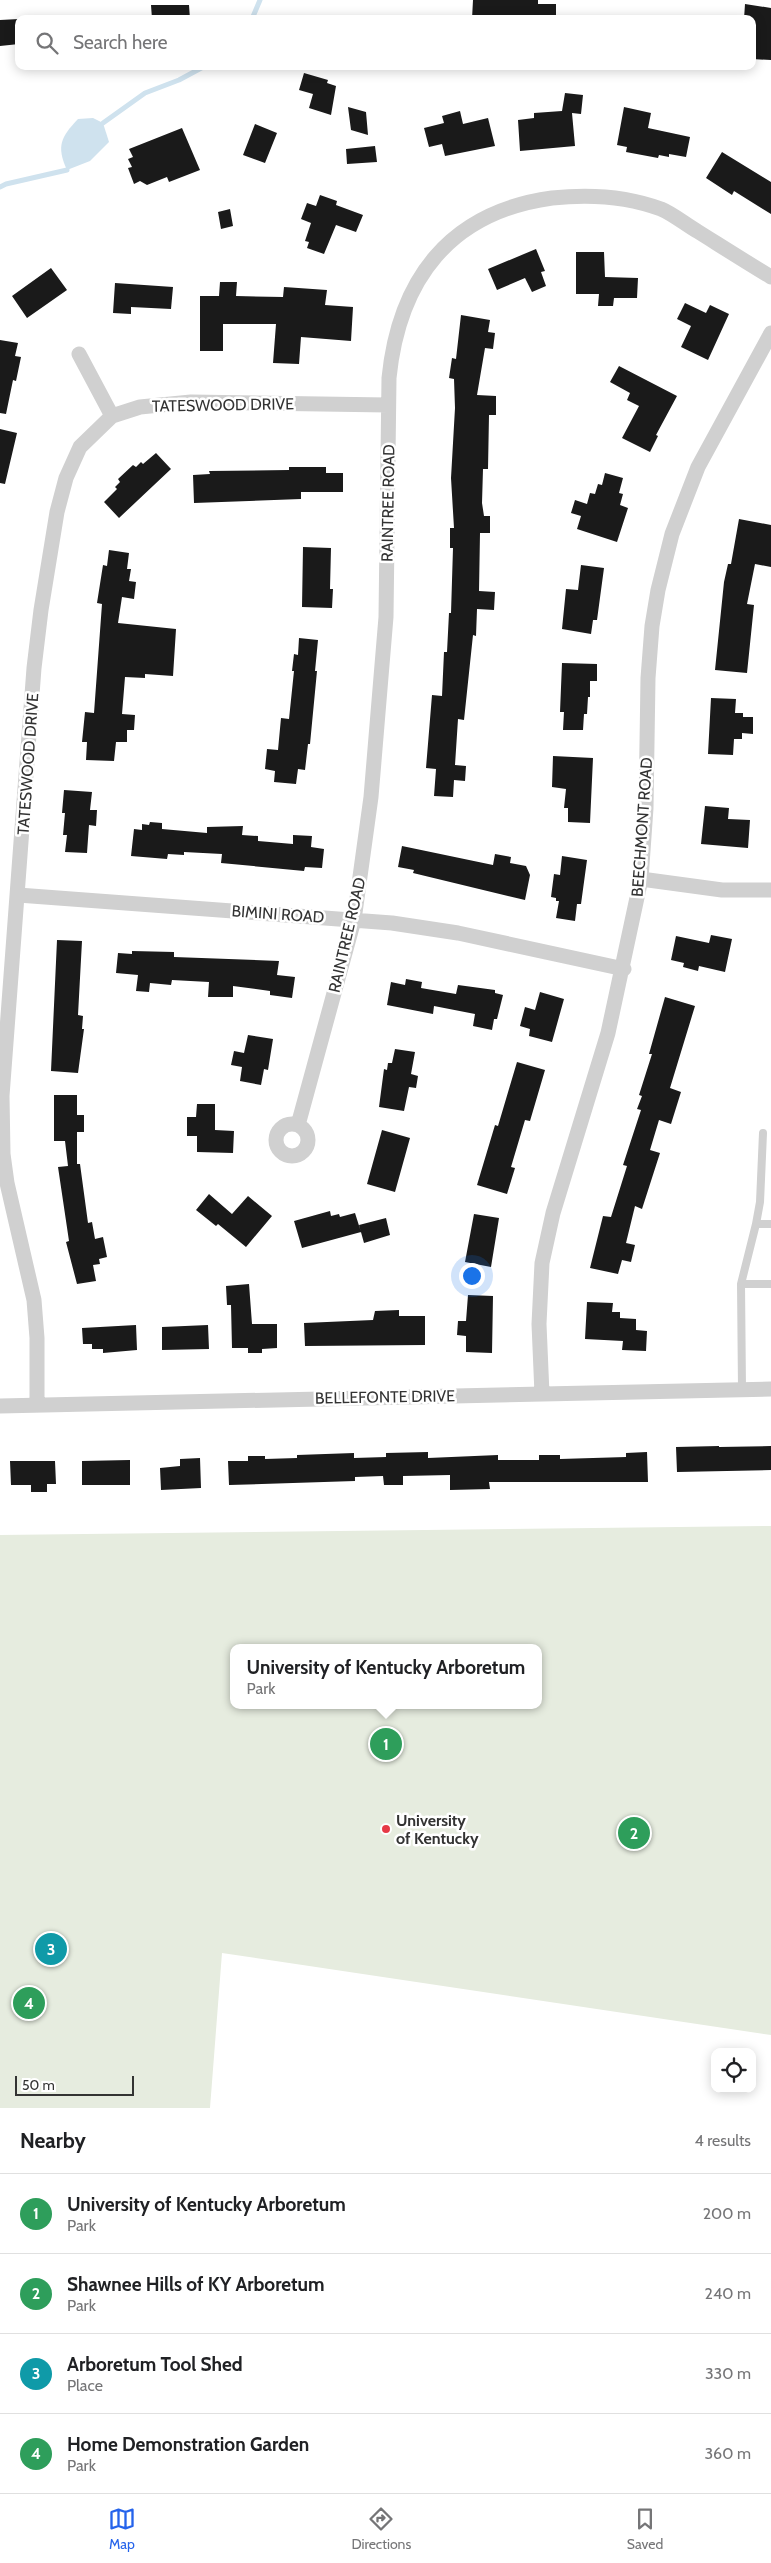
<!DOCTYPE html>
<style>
body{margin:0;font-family:Cabin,sans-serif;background:#f6f6f6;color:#202124}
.controls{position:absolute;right:15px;bottom:15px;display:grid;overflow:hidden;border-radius:10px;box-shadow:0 2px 12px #0003}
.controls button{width:45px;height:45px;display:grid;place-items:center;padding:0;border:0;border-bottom:1px solid #e0e0e0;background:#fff;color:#202124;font:25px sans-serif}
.scale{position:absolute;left:15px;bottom:12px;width:119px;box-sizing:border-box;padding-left:5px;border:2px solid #333;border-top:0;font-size:14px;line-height:18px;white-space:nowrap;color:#333;-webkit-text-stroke:4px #fff;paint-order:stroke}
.you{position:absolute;left:471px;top:1275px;width:18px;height:18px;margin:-12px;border:4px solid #fff;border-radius:50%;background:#1a73e8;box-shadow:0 0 0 8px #1a73e833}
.badge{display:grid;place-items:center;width:32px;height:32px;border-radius:50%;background:#2563eb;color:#fff;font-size:16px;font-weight:700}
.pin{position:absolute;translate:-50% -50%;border:2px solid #fff;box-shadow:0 1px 5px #0006}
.popup{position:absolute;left:230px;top:1644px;width:312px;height:65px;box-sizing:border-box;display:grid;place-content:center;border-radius:10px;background:#fff;filter:drop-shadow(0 1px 4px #0005);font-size:16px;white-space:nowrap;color:#757577}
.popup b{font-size:19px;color:#202124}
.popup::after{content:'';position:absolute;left:50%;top:100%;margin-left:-10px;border:10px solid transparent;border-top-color:#fff}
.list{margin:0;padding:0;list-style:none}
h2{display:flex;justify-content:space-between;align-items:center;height:65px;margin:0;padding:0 20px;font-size:21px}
h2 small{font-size:16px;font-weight:400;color:#757577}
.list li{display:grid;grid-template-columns:32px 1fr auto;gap:15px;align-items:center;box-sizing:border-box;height:80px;padding:0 20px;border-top:1px solid #e0e0e0}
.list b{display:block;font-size:19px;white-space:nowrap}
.list p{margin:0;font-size:16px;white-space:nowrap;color:#757577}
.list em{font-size:16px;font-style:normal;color:#757577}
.icon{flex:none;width:28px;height:28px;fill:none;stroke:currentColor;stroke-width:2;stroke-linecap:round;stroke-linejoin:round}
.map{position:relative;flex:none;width:771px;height:2108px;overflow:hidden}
.search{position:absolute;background:#fff;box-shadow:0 2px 12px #0003;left:15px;right:15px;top:15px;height:55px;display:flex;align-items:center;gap:12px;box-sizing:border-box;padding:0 18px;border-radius:10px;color:#757577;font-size:19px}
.sheet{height:385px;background:#fff}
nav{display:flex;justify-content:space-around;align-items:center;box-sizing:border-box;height:70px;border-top:1px solid #e0e0e0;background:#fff;font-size:14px;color:#757577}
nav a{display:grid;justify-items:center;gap:2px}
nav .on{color:#2563eb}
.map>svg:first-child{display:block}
.green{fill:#e6ecdf;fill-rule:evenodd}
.water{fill:#cfe2ee}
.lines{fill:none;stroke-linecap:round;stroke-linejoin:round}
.stream{stroke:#cfe2ee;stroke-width:5}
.building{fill:#1a1a1a}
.lane{stroke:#d0d0d0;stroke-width:8}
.street{stroke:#d0d0d0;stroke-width:15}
.poi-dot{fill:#e63946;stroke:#fff;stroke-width:2}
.labels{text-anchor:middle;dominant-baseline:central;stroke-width:5;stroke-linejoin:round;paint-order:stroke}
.street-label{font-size:16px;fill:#333;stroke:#fff}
.poi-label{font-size:16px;font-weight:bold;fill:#333;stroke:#fff;text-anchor:start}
</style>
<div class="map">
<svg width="771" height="2108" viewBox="0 0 771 2108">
<rect width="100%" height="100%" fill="#fff"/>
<path class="green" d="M771,1526V2035L222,1953L210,2108H0V1535ZM234,1648H538V1705H234Z"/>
<path class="water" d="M93,118L103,123L109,142L90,161L67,170C56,146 61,137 78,119Z"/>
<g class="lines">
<path class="stream" d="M252,19L260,0
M103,123L145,93L179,80L205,66
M0,187L6,184L67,170"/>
</g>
<path class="building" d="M473,0H538V4H556V19H472Z
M745,4L771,8V60L752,59V19H744Z
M151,5H189L190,19H152Z
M19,19V44L0,46V20Z
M304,73L328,80L327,83L336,86L331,115L309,108L313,94L299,90Z
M565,93L583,95L581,114L572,113L575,146L520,151L518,120L534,118V113L562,111Z
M348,107L366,112L368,135L351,130Z
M624,107L651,113L648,128L690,137L686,157L669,154V157L659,155L658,158L626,152L627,147L617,145Z
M460,111L463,124L488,118L495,146L445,156L442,144L429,147L424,128L444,123L442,116Z
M255,124L277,133L265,163L243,155Z
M182,128L200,170L169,182L167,177L147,185L140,181L134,184L128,168L132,167L128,159L133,157L129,149Z
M375,146L377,162L347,164L346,149Z
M722,152L771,182V214L734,191L732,195L706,178Z
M320,195L337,201L336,205L363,215L356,232L336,225L324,254L307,248L309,242L305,241L311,223L301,219L307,203L316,206Z
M230,209L233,226L221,229L218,212Z
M536,249L545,271L541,272L546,286L532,292L525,278L497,290L488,269Z
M576,252H604L605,277L638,278L637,298H614L613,306H598L599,294H576Z
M51,268L67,290L27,318L12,296Z
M220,282H237L236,296L283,297L284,287L327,290L325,305L353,307L351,341L301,337L299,364L273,363L276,324H223V351H200V296H219Z
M115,283L173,287L171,309L131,307V314L113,313Z
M685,303L706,313L710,305L729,314L708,360L681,347L691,326L677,319Z
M461,315L490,320L488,332L495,333L493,349L485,348L477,395L496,396V415H489L488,469H483L482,503L484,516H490V533H480L479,591L495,592L494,610L477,609L476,636L473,635L464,720L458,719L455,765L466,766L465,781L454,780L453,797L434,796L436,769L426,768L432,695L442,696L444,652H447L449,613H451L453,548H450V528H454L451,478L455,408L454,379L449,378L452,358L456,359Z
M0,340L18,343L15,356L21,357L16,381L13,380L6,414L0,413Z
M619,366L677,396L656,435L658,436L650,452L622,438L639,406L627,400L630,393L610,382Z
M0,429L17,433L5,484L0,483Z
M156,453L171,469L119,518L104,502L117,489L115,487L120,482L118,479L133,465L136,467L141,462L143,464Z
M289,467H326V473H343V492H301V499L194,503L193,475L210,474L209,471L289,470Z
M605,473L623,478L619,493L623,494L620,505L628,508L617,542L577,529L581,516L571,513L575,500L587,504L590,493L595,494L598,484L602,485Z
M739,519L771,525V567L755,564L747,604L754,605L747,673L715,670L724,582L728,564H731Z
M303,547L331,548L330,589H333L332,608L302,607Z
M109,550L129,553L127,569H131L129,581L136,582L134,599L122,597L118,623L176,629L173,676L145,674V678L125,677L122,714L135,715L134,730H127V742H116L114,761L86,760L87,742H82L85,712L94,713L102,604L97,603L103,565L107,566Z
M581,565L604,568L597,620H593L591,634L562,629L566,589L578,590Z
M299,638L318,640L315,671H317L310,744H308L305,770L298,769L296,784L274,782L275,771L265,769L267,749L278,750L281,718L289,719L294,671H292L294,654L298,655Z
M562,663L597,664V681H590V697H588L587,714H584L583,730H563L564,712H560Z
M711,698L736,699L735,713H743V717H753V734L742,733V739H734L733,755L708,754Z
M553,756L593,758L590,823L568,822V808H564L566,789L552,787Z
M64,790L92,792L90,810H97L96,826L89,825L87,853L65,852L67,835H63L65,813H62Z
M705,806L729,808L728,819L750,820L748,848L701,844Z
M150,822L162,823V829L207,833V827L243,826L242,835L258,836V841L293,844V835L312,836L311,847L324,849L322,868L305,867L304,871L221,863L222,854L184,852V855L168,854L167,859L131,856L134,829L142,830V824L149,825Z
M402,846L493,865L495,854L511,857L510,863L526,866L530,875L525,900L413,873L414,870L398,867Z
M562,856L587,860L581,904H577L575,921L556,918L559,901H556V898L551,897L554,874L560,875Z
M711,935L732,939L725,972L699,966L698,971L683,967L684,963L671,960L676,936L709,943Z
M57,940L82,941L78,1015L83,1016L82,1029H84L78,1073L51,1071Z
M132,951L174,952V957L279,961L277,975L295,977L292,998L270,995V991L233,986V997H208L209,982L172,980L171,985L150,983L149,992L136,991L138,975L116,973L118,953L132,954Z
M406,979L422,982L421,988L456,994L458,985L495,990V993L503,995L497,1019H494L492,1030L473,1026L475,1014L434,1006L433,1014L387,1005L391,982L405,985Z
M540,992L564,999L552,1042L529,1036L530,1029L520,1026L525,1007L535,1010Z
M665,997L695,1006L670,1088L681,1092L671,1124L659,1120L650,1150L660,1153L642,1209L635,1206L626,1243L635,1245L631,1262L622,1260L618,1274L590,1268L603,1216L611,1217L627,1166L623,1165L641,1110L637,1109L642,1096L639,1095L652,1054H649Z
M248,1035L273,1039L268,1070L264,1069L261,1085L240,1081L242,1067L231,1065L234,1051L244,1053Z
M395,1049L415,1052L411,1074L418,1076L416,1088L409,1087L404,1111L379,1107L384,1069L387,1070L388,1063H392Z
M517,1062L545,1070L530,1121L525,1120L511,1167L515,1168L507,1194L477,1185L495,1125L498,1126Z
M54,1095H77V1115H84V1132H77V1164H80L88,1223L92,1222L95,1239L103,1237L107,1257L99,1259L100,1264L93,1265L96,1281L77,1284L66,1242L69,1241L58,1167L68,1166L65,1141H54Z
M197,1104H215V1130L234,1131L233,1153L197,1152V1136H187V1117H196Z
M382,1130L410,1138L395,1192L367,1184Z
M209,1194L232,1214L248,1196L272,1216L246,1247L218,1224L216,1226L196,1210Z
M330,1211L331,1216L339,1214L340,1217L355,1213L361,1232L302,1248L294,1221Z
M474,1214L499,1218L491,1267L465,1262Z
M386,1218L390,1235L364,1243L359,1225Z
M249,1284L252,1324H277V1348L262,1349V1353H248V1348H232L231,1305H227L226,1286Z
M468,1295L493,1296L492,1353L466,1352V1336L457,1335L458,1321H466Z
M587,1302L613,1303L612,1312H620V1318L636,1319V1330L647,1331L646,1351L622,1350L623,1341L585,1339Z
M399,1310V1316H425V1345L305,1346L304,1323L373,1320L375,1311Z
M136,1325L137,1350L103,1353V1349H92V1344H83L82,1328Z
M208,1325L209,1349L162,1350V1327Z
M719,1446V1447L771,1446V1470L677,1472L676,1447Z
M428,1452V1458L498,1455V1460H539V1455H560V1459L626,1457V1453L647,1452L648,1482H489L490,1489L450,1490V1475L403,1476V1485H384L383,1476L355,1477V1481L229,1485L228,1461H248V1456H265V1459L297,1458V1455L354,1453V1458L386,1457V1453Z
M200,1458L201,1488L161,1490L160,1468L180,1466V1459Z
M130,1460V1485H82V1461Z
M10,1461H55L56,1484H47V1492H31V1485H11Z"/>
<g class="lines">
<path class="lane" d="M756,1224L760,1202L763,1133
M741,1284H771
M742,1389L741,1284L756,1224H771"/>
<path class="street" d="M79,354L112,416
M641,879L722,890H771
M18,895L392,923L458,933L624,969
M276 1140a16 16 0 1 1 32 0a16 16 0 1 1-32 0Z
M298,1125L354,920L371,797L386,617L389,378C399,279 450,212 552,198C589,194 626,196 661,209C673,214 685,224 697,231C721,246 746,262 771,277
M542,1394L539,1324L542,1263L553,1213L608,1033L641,879L646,808L648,678L652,626L658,590L672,534L698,467L771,333
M37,1405V1338L34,1300L7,1183L3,1154L2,1096L34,668L41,610L57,512L66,478L80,447L112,416L140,407L191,402L388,405
M0,1406L771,1389"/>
</g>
<circle class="poi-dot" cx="386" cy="1829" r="5"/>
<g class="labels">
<g class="street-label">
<text transform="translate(223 405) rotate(-1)">TATESWOOD DRIVE</text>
<text transform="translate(388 503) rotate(-89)">RAINTREE ROAD</text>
<text transform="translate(28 764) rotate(-86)">TATESWOOD DRIVE</text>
<text transform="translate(642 827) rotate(-86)">BEECHMONT ROAD</text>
<text transform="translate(278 914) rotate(4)">BIMINI ROAD</text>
<text transform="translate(347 935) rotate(-77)">RAINTREE ROAD</text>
<text transform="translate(385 1397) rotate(-1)">BELLEFONTE DRIVE</text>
</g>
<g class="poi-label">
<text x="396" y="1820">University<tspan x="396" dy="18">of Kentucky</tspan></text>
</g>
</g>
</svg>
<div class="controls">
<button><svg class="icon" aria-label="locate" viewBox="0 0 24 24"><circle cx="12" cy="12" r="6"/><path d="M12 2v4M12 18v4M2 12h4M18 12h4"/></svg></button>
</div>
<div class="scale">50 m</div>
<div class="you"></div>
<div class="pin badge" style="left:386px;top:1744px;background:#2e9e5b">1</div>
<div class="popup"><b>University of Kentucky Arboretum</b>Park</div>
<div class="pin badge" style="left:634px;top:1833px;background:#2e9e5b">2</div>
<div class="pin badge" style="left:51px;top:1949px;background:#0f9aa8">3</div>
<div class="pin badge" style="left:29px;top:2003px;background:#2e9e5b">4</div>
<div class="search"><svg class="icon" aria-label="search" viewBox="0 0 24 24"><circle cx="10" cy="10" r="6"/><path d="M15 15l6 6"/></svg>Search here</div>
</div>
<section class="sheet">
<h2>Nearby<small>4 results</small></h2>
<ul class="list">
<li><span class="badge" style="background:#2e9e5b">1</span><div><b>University of Kentucky Arboretum</b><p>Park</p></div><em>200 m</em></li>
<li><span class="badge" style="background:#2e9e5b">2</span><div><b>Shawnee Hills of KY Arboretum</b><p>Park</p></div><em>240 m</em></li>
<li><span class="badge" style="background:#0f9aa8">3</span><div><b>Arboretum Tool Shed</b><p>Place</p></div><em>330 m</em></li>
<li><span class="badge" style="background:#2e9e5b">4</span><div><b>Home Demonstration Garden</b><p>Park</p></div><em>360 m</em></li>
</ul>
</section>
<nav>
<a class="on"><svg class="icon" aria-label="map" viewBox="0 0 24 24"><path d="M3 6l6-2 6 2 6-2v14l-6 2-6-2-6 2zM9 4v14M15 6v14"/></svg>Map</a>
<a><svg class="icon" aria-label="directions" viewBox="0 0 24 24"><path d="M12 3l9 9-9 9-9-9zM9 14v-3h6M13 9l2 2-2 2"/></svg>Directions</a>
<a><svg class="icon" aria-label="saved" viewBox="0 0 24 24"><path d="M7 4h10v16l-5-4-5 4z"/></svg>Saved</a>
</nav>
